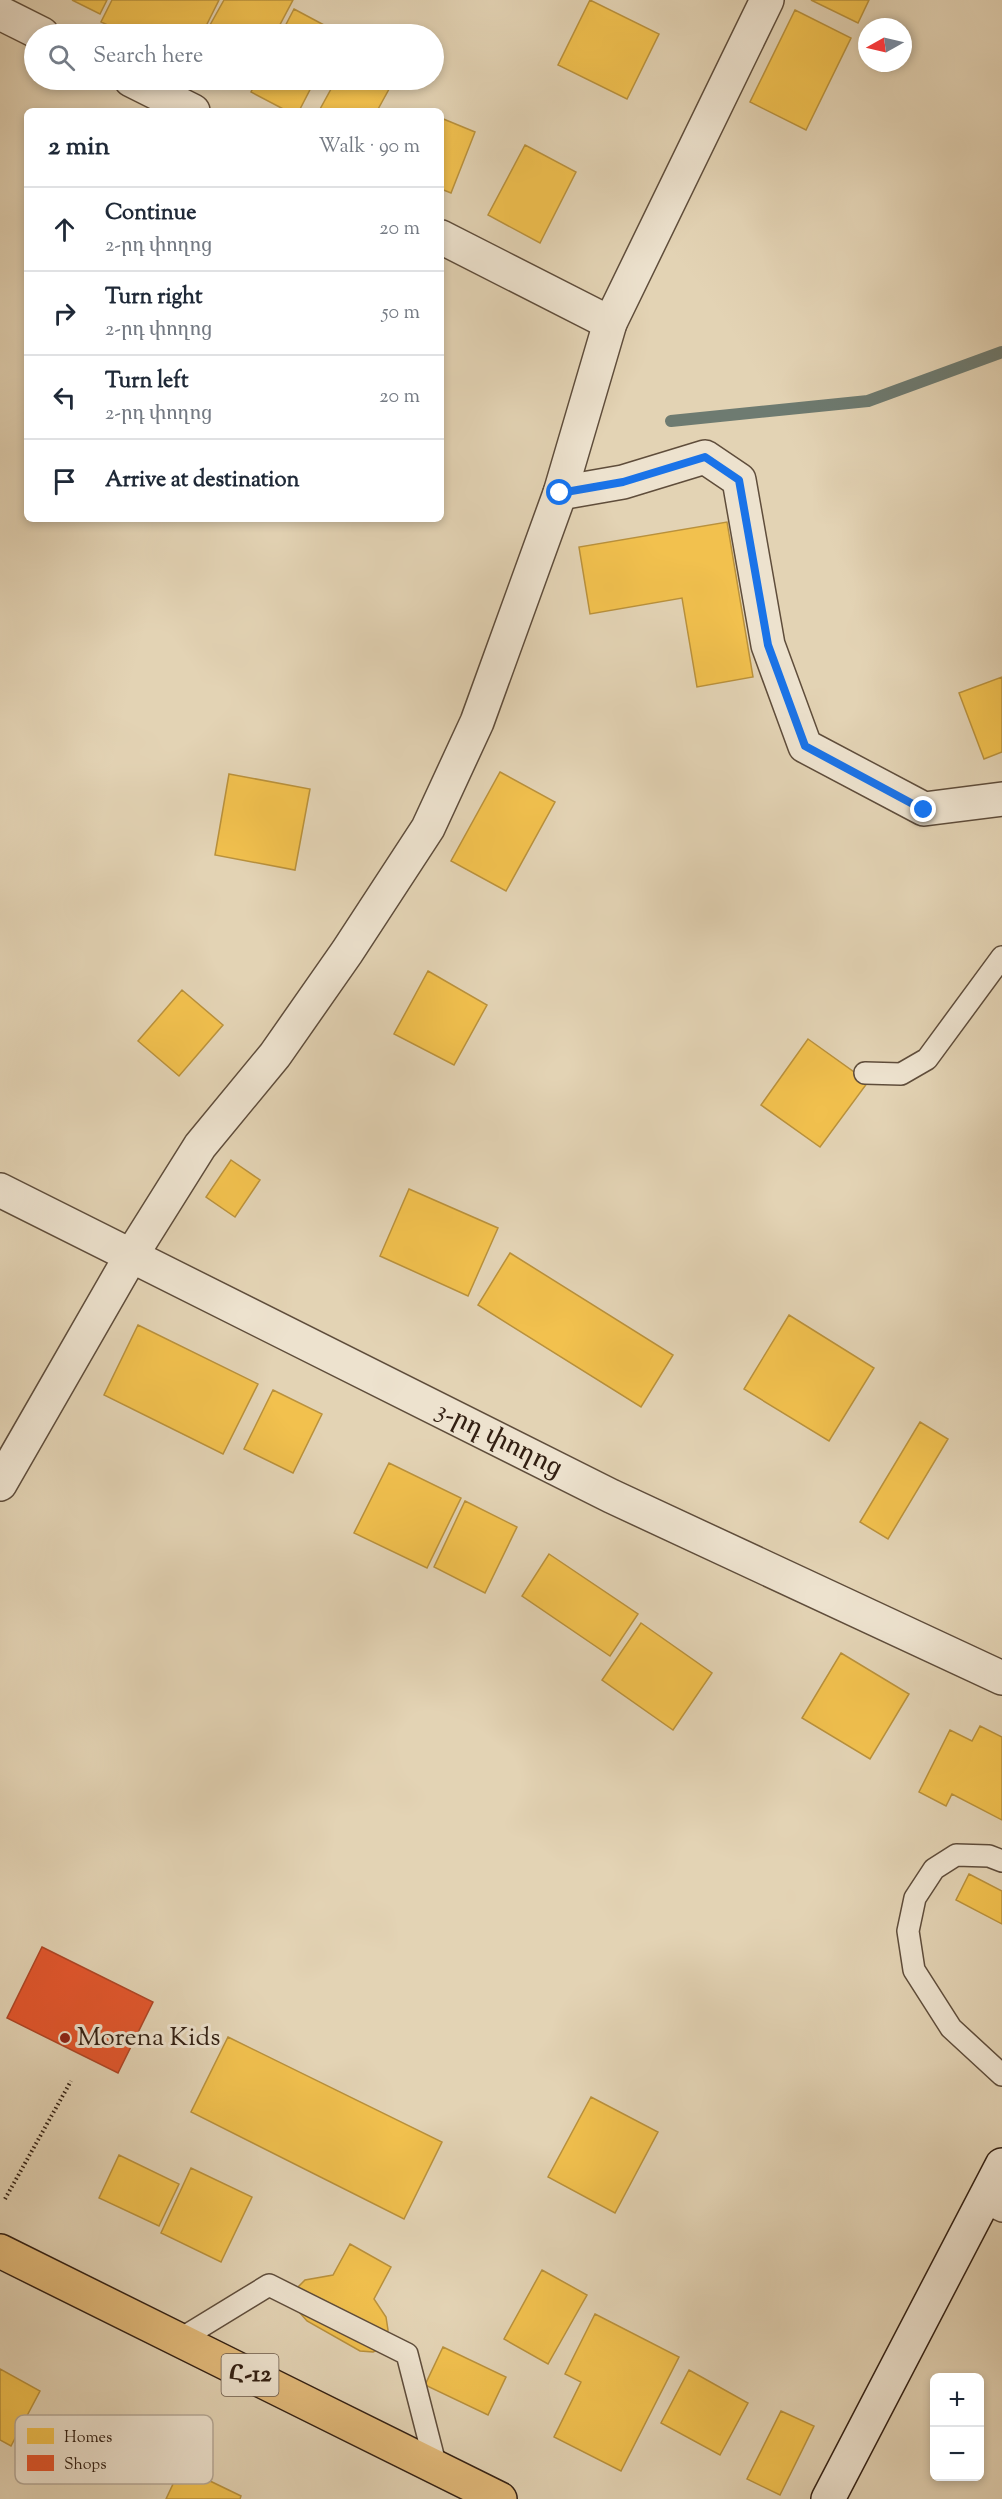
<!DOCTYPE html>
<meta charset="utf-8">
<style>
body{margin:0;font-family:"Sorts Mill Goudy","Noto Serif Armenian",serif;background:#f2f2f3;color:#1f2937}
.controls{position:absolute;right:18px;bottom:18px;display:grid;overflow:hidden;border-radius:9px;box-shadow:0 3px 9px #0003}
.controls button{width:54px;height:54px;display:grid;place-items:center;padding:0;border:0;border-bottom:2px solid #e0e1e3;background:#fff;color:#1f2937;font:30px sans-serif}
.compass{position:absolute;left:858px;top:18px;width:54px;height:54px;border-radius:50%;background:#fff;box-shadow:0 3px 9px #0003;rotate:262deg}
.stop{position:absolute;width:18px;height:18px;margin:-14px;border:4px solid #1a73e8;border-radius:50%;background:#fff}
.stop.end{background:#1a73e8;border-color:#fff;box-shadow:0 2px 6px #0008}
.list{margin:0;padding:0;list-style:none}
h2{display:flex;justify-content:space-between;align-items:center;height:78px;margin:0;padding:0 24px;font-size:26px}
h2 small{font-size:20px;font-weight:400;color:#747a83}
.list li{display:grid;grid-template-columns:39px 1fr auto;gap:18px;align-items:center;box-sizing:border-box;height:84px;padding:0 24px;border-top:2px solid #e0e1e3}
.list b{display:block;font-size:22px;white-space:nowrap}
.list p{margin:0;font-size:20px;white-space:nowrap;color:#747a83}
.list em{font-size:20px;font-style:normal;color:#747a83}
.icon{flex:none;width:33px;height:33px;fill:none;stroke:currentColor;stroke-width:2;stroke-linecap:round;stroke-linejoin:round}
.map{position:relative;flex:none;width:1002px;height:2499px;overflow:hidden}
.search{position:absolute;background:#fff;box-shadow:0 3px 9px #0003;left:24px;top:24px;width:420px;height:66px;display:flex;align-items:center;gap:15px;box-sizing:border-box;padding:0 21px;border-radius:33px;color:#747a83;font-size:22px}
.panel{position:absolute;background:#fff;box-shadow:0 3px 9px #0003;left:24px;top:108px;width:420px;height:414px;border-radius:9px}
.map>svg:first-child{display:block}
.homes{fill:#f2c14e;stroke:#b9913c;stroke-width:1.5}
.shops{fill:#e4572e;stroke:#af4626;stroke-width:1.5}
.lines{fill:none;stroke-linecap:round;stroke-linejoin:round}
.stream{stroke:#6e7b71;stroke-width:12}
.lane-casing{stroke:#5f4d3b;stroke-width:24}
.street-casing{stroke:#5f4d3b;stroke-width:36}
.secondary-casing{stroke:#332013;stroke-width:36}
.primary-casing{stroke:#332013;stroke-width:36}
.path{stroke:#332013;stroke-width:4;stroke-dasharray:1.5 3;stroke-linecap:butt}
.lane{stroke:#ede2ce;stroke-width:21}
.street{stroke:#ede2ce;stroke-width:33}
.secondary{stroke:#ede2ce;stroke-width:33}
.primary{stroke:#e2ba7a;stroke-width:33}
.route{stroke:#1a73e8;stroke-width:8}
.poi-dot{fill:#8f2418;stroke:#ede2ce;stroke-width:2}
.labels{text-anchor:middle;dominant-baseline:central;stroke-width:6;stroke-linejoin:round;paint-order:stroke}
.shield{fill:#ede2ce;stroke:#6b5a4b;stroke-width:1.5}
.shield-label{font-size:24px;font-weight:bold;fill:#332013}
.street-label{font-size:26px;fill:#332013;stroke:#ede2ce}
.poi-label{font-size:26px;fill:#332013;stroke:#ede2ce;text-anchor:start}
.key{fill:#ede2ce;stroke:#b5a896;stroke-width:1.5}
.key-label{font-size:16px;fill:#332013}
</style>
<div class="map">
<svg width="1002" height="2499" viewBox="0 0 1002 2499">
<rect width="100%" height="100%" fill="#e3d3b4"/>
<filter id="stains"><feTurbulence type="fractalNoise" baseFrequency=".00333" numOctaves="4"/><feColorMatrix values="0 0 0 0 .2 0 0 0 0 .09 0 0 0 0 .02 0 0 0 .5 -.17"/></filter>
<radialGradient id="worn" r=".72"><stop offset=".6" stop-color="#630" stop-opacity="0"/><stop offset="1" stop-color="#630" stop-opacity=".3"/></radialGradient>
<path class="homes" d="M72,0H107L100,14Z
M112,0H219L202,34H127L101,22Z
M224,0H293L275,34H205Z
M590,0L659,34L627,99L558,65Z
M811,0H869L858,23Z
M294,9L339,33L338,34H281Z
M795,10L851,38L806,130L750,102Z
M257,80H315L299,111H287L251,92Z
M336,80H394L377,111H319Z
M441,118L475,132L451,193L441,189Z
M525,145L576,172L540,243L488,215Z
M727,522L753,677L697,687L682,598L590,614L579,547Z
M1002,677V752L984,759L959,693Z
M500,772L555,802L506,891L451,861Z
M229,774L310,789L295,870L215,855Z
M428,971L487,1005L454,1065L394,1034Z
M182,990L223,1025L179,1076L138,1041Z
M808,1039L868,1082L820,1147L761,1105Z
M231,1160L260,1180L235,1217L206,1197Z
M409,1189L498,1228L468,1296L380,1256Z
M510,1253L673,1355L641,1407L478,1305Z
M789,1315L874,1368L829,1441L744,1389Z
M138,1325L258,1384L223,1454L104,1395Z
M273,1390L322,1414L293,1473L244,1449Z
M920,1422L948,1439L888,1539L860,1522Z
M389,1463L461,1498L427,1568L354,1533Z
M465,1501L517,1527L485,1593L434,1567Z
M549,1554L638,1614L610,1656L522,1596Z
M641,1623L712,1673L673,1730L602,1680Z
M841,1653L909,1694L870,1759L802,1718Z
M980,1726L1002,1737V1820L952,1794L946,1806L919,1792L950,1730L972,1741Z
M969,1874L1002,1891V1924L956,1900Z
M228,2037L442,2142L404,2219L191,2112Z
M591,2097L658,2132L615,2213L548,2177Z
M119,2155L179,2184L159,2226L99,2198Z
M191,2168L252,2197L221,2262L161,2233Z
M350,2244L391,2267L374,2299L386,2317L388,2330L386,2340L378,2350L373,2352L360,2351L307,2321L299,2312L297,2288L305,2280L333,2275Z
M542,2270L587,2295L548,2364L504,2339Z
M595,2314L679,2357L621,2471L554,2437L581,2382L565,2374Z
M443,2347L506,2377L488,2415L425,2385Z
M0,2369L40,2391L11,2446L0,2440Z
M689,2370L748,2403L720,2455L661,2423Z
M781,2411L814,2426L780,2495L747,2479Z
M181,2467L241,2496L240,2499H166Z"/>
<path class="shops" d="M42,1947L153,2002L118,2073L7,2018Z"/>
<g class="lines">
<path class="stream" d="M671,421L868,401L1002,352"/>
<g class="lane-casing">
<path id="lane" d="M865,1073L901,1074L927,1059L1002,957
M1002,1861L989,1856L956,1855L934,1869L915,1898L908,1931L914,1970L951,2028L1002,2075
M983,2202L1002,2211
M179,2340L269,2285L407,2354L436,2467"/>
</g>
<g class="street-casing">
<g id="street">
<path d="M0,13L42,34"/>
<path d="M131,80L193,111"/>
<path d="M441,237L610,323"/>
<path d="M560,493L623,482L705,457L739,480L768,645L805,746L924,809L1002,799"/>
<path id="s1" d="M0,1190L611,1496L1002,1678"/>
<path d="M0,1484L131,1256L200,1146L275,1055L347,952L428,828L477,722L560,493L610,323L767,0"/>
</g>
</g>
<g class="secondary-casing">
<path id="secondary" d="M828,2499L1002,2165"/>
</g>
<g class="primary-casing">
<path id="primary" d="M0,2251L500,2499"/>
</g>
<path class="path" d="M5,2199L71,2081"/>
<use href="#lane" class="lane"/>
<use href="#street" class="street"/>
<use href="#secondary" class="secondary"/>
<use href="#primary" class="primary"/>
</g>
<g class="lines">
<path class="route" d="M560,493L623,482L705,457L739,480L768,645L805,746L924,810"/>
</g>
<circle class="poi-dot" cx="65" cy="2038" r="6"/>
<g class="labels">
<rect class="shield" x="221.5" y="2354" width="57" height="42" rx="4.5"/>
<g class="shield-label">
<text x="250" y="2375">Հ-12</text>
</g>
<g class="street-label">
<text stroke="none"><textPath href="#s1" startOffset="558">3-րդ փողոց</textPath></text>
</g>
<g class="poi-label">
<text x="77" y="2038">Morena Kids</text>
</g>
</g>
<rect x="15" y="2415" width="198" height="69" rx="9" class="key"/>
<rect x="27" y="2428" width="27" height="16" fill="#f2c14e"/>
<rect x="27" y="2455" width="27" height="16" fill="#e4572e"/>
<g class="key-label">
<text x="64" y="2442">Homes</text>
<text x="64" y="2469">Shops</text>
</g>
<rect width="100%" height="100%" filter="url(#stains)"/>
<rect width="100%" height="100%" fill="url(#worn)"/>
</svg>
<div class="controls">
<button>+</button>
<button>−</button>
</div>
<svg class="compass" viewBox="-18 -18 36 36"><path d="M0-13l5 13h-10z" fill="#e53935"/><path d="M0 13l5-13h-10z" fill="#747a83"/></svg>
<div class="stop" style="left:560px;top:493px"></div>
<div class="stop end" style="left:924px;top:810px"></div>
<div class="search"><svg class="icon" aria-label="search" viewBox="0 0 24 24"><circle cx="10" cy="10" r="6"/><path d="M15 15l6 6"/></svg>Search here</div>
<section class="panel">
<h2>2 min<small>Walk · 90 m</small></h2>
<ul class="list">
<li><svg class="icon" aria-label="ahead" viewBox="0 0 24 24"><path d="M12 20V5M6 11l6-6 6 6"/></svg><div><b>Continue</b><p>2-րդ փողոց</p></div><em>20 m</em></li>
<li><svg class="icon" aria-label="right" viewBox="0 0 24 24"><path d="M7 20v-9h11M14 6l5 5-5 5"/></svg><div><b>Turn right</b><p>2-րդ փողոց</p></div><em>50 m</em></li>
<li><svg class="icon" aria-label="left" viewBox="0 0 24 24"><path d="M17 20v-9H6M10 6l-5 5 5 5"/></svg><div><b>Turn left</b><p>2-րդ փողոց</p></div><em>20 m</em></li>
<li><svg class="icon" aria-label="arrive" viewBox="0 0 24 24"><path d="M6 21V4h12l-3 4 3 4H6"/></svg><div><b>Arrive at destination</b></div></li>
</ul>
</section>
</div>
